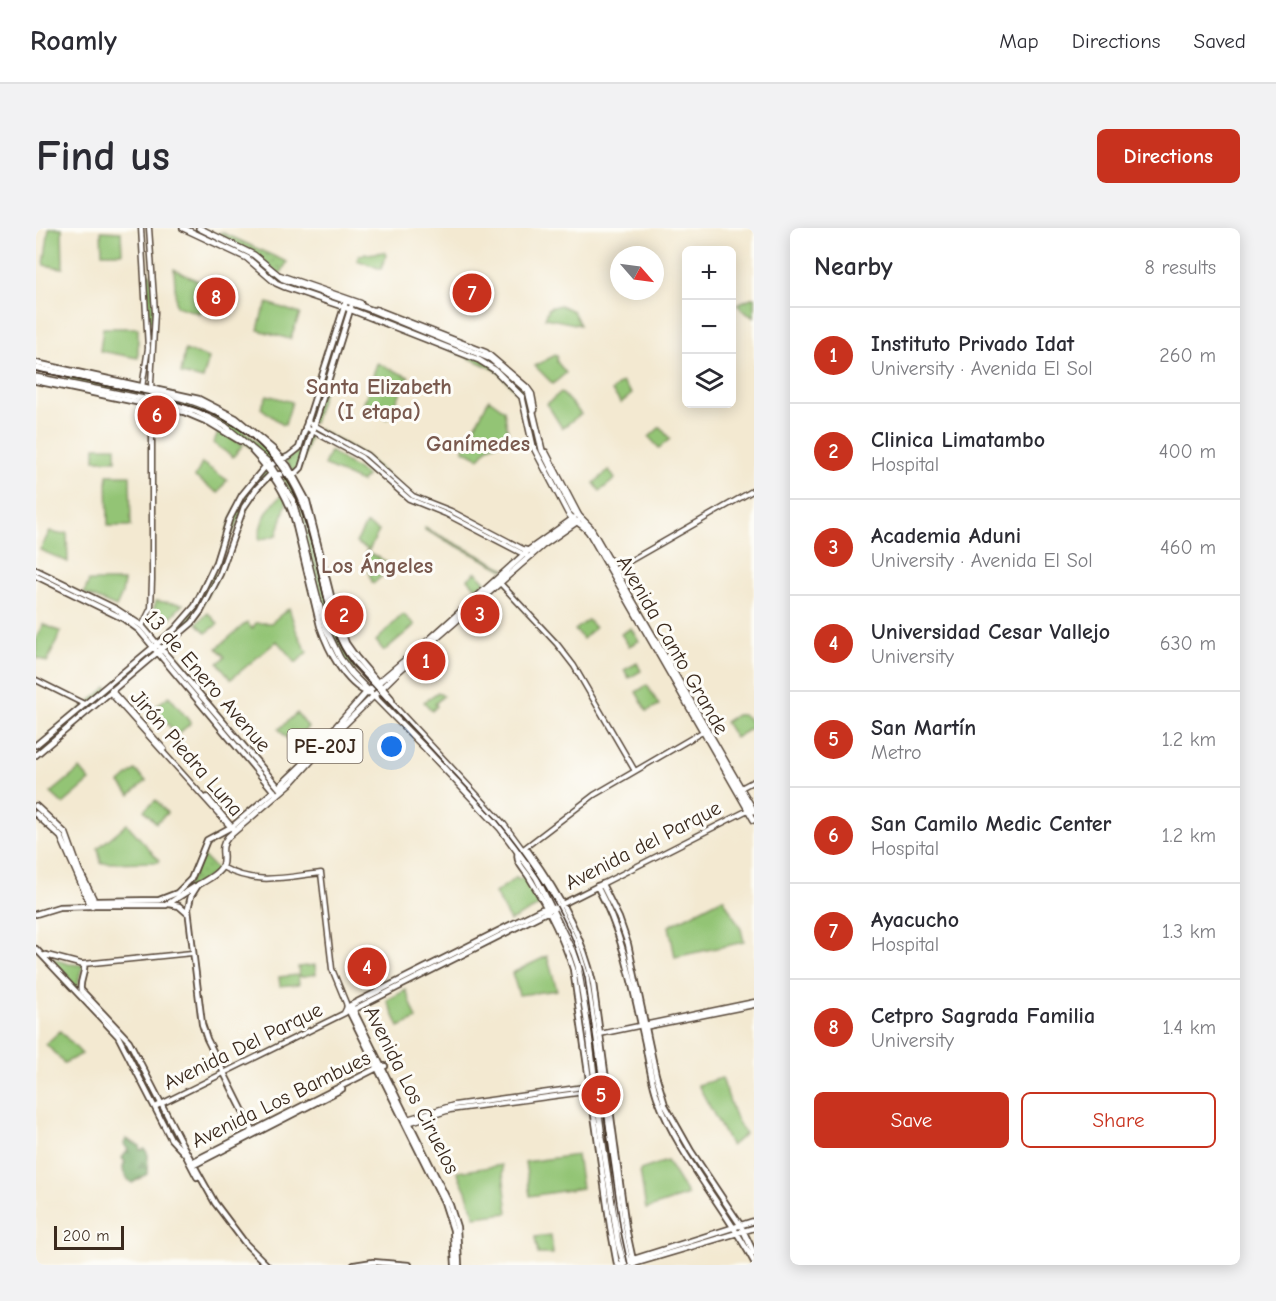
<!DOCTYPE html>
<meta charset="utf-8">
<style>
body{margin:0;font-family:"Comic Neue",sans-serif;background:#f2f2f3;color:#2b2b33}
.controls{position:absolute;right:18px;top:18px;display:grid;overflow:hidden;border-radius:9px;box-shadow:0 3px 15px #0003}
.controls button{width:54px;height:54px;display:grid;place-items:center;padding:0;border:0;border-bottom:2px solid #e1e1e2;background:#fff;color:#2b2b33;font:30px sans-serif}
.compass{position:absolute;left:574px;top:18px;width:54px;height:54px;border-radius:50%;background:#fff;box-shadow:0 3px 15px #0003;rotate:118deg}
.scale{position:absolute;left:18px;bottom:15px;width:70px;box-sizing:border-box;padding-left:6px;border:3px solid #3b2a1e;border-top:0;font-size:16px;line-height:21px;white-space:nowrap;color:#3b2a1e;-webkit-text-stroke:4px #fdfcf7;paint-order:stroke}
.you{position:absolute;left:356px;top:519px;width:21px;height:21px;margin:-15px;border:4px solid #fff;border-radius:50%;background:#1a73e8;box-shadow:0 0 0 9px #1a73e833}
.badge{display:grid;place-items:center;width:39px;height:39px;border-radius:50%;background:#c8321e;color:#fff;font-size:20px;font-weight:700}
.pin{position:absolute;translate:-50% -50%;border:3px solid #fff;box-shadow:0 2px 6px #0006}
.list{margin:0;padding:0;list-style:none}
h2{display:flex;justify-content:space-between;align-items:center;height:78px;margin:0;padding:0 24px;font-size:26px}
h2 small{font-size:20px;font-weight:400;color:#7c7c81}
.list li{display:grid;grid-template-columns:39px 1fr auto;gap:18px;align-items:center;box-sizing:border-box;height:96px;padding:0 24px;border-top:2px solid #e1e1e2}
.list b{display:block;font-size:22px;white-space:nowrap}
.list p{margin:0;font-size:20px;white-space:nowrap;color:#7c7c81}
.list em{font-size:20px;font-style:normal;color:#7c7c81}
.actions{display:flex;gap:12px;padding:18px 24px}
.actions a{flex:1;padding:14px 0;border:2px solid #c8321e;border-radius:9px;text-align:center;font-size:21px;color:#c8321e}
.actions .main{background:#c8321e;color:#fff}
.icon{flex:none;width:33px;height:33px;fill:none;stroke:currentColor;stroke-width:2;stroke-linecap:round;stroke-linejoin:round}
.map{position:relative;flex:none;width:718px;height:1037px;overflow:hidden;border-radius:9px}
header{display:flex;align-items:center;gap:36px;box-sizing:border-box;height:84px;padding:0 30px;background:#fff;border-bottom:2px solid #e1e1e2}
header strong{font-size:28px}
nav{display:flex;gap:33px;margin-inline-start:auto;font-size:21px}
.intro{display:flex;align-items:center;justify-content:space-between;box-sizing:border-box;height:144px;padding:0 36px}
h1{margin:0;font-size:42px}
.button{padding:15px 27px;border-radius:9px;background:#c8321e;color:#fff;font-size:21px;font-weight:700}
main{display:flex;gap:36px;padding:0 36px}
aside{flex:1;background:#fff;border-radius:9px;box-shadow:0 3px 15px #0003}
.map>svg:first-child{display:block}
.grass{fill:url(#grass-dots);stroke:#677749;stroke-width:1.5}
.forest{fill:url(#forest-firs);stroke:#586a42;stroke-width:1.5}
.green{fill:#93c474;stroke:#677749;stroke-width:1.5}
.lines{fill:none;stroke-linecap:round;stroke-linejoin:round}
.tertiary-casing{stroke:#574739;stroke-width:7}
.secondary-casing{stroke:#574739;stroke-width:8}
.primary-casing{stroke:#574739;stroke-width:8}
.tertiary{stroke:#fff;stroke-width:4}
.secondary{stroke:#fff;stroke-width:4.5}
.primary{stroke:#fff;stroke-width:5}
.rail{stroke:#3b2a1e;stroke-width:1.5}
.labels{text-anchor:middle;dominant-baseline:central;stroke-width:6;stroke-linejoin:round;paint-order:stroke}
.shield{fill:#fdfcf7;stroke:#75695f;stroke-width:1.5}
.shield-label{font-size:20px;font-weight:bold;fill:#3b2a1e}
.street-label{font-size:21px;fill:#3b2a1e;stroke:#fdfcf7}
.neighbourhood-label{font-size:22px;font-weight:bold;fill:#79594e;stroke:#fdfcf7}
</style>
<header>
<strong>Roamly</strong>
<nav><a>Map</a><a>Directions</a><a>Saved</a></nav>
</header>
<div class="intro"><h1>Find us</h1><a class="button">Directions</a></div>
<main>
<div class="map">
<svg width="718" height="1037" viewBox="0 0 718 1037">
<defs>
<pattern id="grass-dots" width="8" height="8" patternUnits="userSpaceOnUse" patternTransform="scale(1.5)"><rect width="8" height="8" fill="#93c474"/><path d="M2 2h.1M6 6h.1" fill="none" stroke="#799f5f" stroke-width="1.8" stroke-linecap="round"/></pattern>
<pattern id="forest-firs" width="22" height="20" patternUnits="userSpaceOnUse" patternTransform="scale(1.5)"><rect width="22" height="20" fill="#76aa66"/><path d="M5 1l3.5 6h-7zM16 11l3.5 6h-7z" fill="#628b53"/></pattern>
</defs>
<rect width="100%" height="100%" fill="#fdfcf7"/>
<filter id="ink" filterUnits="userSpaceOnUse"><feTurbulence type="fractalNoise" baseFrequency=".0167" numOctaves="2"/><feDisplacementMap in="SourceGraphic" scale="12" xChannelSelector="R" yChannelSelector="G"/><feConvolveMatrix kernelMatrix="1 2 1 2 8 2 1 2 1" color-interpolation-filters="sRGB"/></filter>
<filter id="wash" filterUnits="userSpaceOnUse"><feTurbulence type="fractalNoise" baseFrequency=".008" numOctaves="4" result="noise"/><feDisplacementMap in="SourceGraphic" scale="24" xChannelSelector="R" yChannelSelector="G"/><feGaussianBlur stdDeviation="1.35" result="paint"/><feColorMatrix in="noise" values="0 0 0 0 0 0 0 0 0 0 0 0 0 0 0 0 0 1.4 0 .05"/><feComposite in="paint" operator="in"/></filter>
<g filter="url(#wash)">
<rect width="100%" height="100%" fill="#f3e9d1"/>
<path class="grass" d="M185,4L251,34L245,45H242L227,32L182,7Z
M111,46H115L118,74L117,93H113Z
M308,81L312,83L278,195L273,193Z
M350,90L450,129L488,161L493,170L488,171L460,142L349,93Z
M32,147L105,163L108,170L30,154Z
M118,165C164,175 207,195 239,232L235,235L175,189L118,172Z
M282,201L330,228L358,254L356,255L320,225L282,204Z
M270,203L275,204L265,240L257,244L249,232L260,224Z
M229,242H231L232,246L216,266L196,306H193L191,304C198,279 212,261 229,242Z
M244,247H251L269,284L283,344L321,441L319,443L313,437L311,439L291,396L255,266Z
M389,300L468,340V342L389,302Z
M176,346H179L181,350L158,391L129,417L126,413L145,396L157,383Z
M71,459L75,464L33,499L29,494Z
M166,627L182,643L129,676L61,674C85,674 131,679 148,661C157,652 161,638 166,627Z
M42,759L46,766L91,815L122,875L119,876L86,812L39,761Z"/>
<path class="forest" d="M90,911L104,918V922L109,921L112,927L111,946L96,955C90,950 84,942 89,934L86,930L92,922L88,916Z"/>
<path class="green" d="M13,0H26L27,40L8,37Z
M65,3L85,4L86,25H66Z
M348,24L350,27L345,41L321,32L323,27Z
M138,41L172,58L163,85L140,78Z
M715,70H718V90L707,83L701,76Z
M232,75L264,86L254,111L222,102L226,86Z
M524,77L537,83L544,97L509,90L513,80Z
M67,100H102V130L64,123Z
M149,122L173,130L167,151L145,146Z
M519,127L521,128V134L530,145L517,156L499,138Z
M341,135L373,149L351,191L327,178Z
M586,154L596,166L585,175L576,163Z
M525,164L545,186L526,200L511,176Z
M231,167L256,174L249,197H247L225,180Z
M453,171L468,182L473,210L453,219L443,230L427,222Z
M624,199L634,211L623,220L613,209Z
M184,202L207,217L197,229L177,215Z
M59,219H80V232H59Z
M294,223L331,248L325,254L288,237Z
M166,235L191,252L182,265L159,249Z
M573,242L579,251L564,263L558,255Z
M71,247H94L95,298H72Z
M246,267L251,273L241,307L223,312C223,294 233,278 246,267Z
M330,296L343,303L333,322L320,315Z
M14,303L22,306L31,305L32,334L4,322Z
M330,323L353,335L347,347L338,355L336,354L331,338Z
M440,344L449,354L441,361L432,351Z
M53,353H88L86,366L80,379L48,365Z
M120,373L147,376L132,392L117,384Z
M253,380L260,402L271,424L260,435L241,413L195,451L182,435L189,429L181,420L211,394L216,401L220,395H235Z
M172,385L182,396L170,405L161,395Z
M367,386L379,397L348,423L340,413Z
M552,392L559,400L547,411L539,402Z
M7,396L25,404L11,434L0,429V411Z
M595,400L603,413L593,418L585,406Z
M601,435L605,443L593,450L588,442Z
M611,457L623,477L611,483L600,464Z
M402,464L407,468L399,476L401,478L396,483L388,474Z
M133,468L155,495L141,507L118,480Z
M261,485L272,499L256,517L243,501Z
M700,487C710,485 713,491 717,499L699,510L689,494Z
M44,541L54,553L27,576L15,565Z
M99,542L110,553L94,567L84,555Z
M120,572L131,585L120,595L108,582Z
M91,596L123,632L122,634L65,635L62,620Z
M488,648L503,678L474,693L459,665L481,649L483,652Z
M687,670L705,701L708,714L639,729L633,698Z
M511,728L521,762L483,767L476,745Z
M12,729L33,736L46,737L47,740L44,746L42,758L39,760L11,730Z
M279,737L280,746L264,749L262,739Z
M262,747L263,756L244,758L243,749Z
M370,762L381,791L363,799L351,772Z
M24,803L46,826L28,835L10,816Z
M686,850L699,889L709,906L695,918L662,857Z
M541,927L546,960L494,968L489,934Z
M631,933L652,967L610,981L604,942Z
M466,937L472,985L439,989L430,963L421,944Z
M515,1007L517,1026H502L499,1009Z"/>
</g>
<g filter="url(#ink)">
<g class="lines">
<g class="tertiary-casing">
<path id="tertiary" d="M105,0L112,120L106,160L116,177V352L115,380L106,398
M113,0L119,84L115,155L117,173
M244,47L325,75
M340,81L450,124L491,159L496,166L499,182
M271,193L331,227L377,268L415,283L487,321L495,323
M269,199L325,229L373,271L410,286L493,329
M510,224L544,289
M578,342L718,262
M464,355L521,416L538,438L599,543
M0,452L48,476
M75,462L76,467L198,603
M76,463L128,521
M703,561L718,553
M171,569L197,600
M486,622L558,567L668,503
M186,639C220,658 249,649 285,645L296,741L310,775L311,779L308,785
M566,656L712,582
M47,736L156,725
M609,799L718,777
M564,806L718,774
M119,879L309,785
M371,891L418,877L555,858
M372,895L414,882L556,863"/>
</g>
<g class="secondary-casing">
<path id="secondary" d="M0,135L163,171L200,190L237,221L252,238L271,273L299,384L310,415L320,429L355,470L357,476
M0,153L148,184L174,195L204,213
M217,224C236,244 249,264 258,290L284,398C292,421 308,455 332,465
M0,342L80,381L106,398L244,561
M0,348L88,391L103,402L241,567
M0,517L139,401L159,378L180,334L193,292L206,267L228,240L253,228L263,220L310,73
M0,527L156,395L165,383L184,346L208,279L221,260L234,247L260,245L265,240L315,79
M487,621L492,623C521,663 547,707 557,755L590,1000L598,1037
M482,624C479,634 488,641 493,649C510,677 527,709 537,741L574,998L580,1031L581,1036L584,1037
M162,657L155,668L152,681L166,796L171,811L217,903
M561,658C588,708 597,761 609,815C612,833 615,851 621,869C643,929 688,978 718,1034
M60,673L123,672L141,665L155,651L171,612L197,598L238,563
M133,676L143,678L151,685
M57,677H130L160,658
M0,686L23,679L55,678
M0,721L82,808L135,911L149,926L161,949
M7,728L10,727L48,737C50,744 43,753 45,762L93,813L146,916L179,975L209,1015L231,1037
M316,779L414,977L421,999L423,1037
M313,784L566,656L583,690L592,716L620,847L629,877L655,923L705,998L718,1025
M156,934L341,840L349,838
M158,937L306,861
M595,1032L718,993
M597,1036L718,1000
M318,1037L337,1034L373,1037
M419,1037L417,1002L408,974L311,779L506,681H515"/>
</g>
<g class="primary-casing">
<path id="primary" d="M147,0L211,30L240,55L249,59L308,79L443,132L459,142L486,169L497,218L532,285C538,295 547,295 554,306L718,592
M163,0L218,27L247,51L336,82L455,131L492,163L506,222L537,282L554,299L718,583
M0,140L145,170C194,183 245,222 265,270C276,297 281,327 288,355C295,384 300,412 319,436L468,597L510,654L540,716L550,748L571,882L585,1001L593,1037
M0,149L143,178L161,184L189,198L232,234L257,273L289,399L304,430L315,445L388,519L464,600L500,649L538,726L542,738L552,799L566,909L582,1015L588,1037
M243,559L266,537L330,465L394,411L493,322L538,290
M0,578L30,606L43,642L57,670V677L55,678L25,609L0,586
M162,657C169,653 183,646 186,638C190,626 182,621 192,609L256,554L304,501L364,442L506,318L542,293"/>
</g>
<use href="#tertiary" class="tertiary"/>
<use href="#secondary" class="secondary"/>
<use href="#primary" class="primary"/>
<path class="rail" d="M0,143C30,149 60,156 90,162C164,177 221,192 258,265C267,283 271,303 277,322C288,361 290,405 317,437L462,593C499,639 535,691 549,750L585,1004L592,1037"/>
</g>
</g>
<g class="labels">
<rect class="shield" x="251.5" y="501" width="75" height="34" rx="4.5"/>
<g class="shield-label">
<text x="289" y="518">PE-20J</text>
</g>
<g class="street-label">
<text transform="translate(637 417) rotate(60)">Avenida Canto Grande</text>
<text transform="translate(172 453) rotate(49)">13 de Enero Avenue</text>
<text transform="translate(151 525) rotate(49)">Jirón Piedra Luna</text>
<text transform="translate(607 617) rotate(-27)">Avenida del Parque</text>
<text transform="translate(207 818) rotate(-26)">Avenida Del Parque</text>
<text transform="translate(376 862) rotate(63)">Avenida Los Ciruelos</text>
<text transform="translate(245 871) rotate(-26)">Avenida Los Bambues</text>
</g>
<g class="neighbourhood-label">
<text x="343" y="159">Santa Elizabeth<tspan x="343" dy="25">(I etapa)</tspan></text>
<text x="442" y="216">Ganímedes</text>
<text x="341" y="338">Los Ángeles</text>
</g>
</g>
</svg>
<div class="controls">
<button>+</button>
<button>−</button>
<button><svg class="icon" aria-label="layers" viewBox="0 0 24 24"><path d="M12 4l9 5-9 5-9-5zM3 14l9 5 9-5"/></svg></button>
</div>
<svg class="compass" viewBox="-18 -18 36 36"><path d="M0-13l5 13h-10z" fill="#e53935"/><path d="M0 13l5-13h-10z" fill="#7c7c81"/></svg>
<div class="scale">200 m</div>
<div class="you"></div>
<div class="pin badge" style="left:390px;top:433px">1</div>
<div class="pin badge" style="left:308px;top:387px">2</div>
<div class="pin badge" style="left:444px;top:386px">3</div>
<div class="pin badge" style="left:331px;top:739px">4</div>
<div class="pin badge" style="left:565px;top:867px">5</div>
<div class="pin badge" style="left:121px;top:187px">6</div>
<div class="pin badge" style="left:436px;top:65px">7</div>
<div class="pin badge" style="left:180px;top:69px">8</div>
</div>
<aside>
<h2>Nearby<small>8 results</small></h2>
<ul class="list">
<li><span class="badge">1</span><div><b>Instituto Privado Idat</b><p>University · Avenida El Sol</p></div><em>260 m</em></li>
<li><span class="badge">2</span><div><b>Clinica Limatambo</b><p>Hospital</p></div><em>400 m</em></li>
<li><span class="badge">3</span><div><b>Academia Aduni</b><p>University · Avenida El Sol</p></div><em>460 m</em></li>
<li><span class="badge">4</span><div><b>Universidad Cesar Vallejo</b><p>University</p></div><em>630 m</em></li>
<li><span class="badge">5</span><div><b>San Martín</b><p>Metro</p></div><em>1.2 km</em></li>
<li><span class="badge">6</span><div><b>San Camilo Medic Center</b><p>Hospital</p></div><em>1.2 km</em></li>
<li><span class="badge">7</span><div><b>Ayacucho</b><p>Hospital</p></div><em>1.3 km</em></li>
<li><span class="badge">8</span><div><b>Cetpro Sagrada Familia</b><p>University</p></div><em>1.4 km</em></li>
</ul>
<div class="actions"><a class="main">Save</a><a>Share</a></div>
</aside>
</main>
